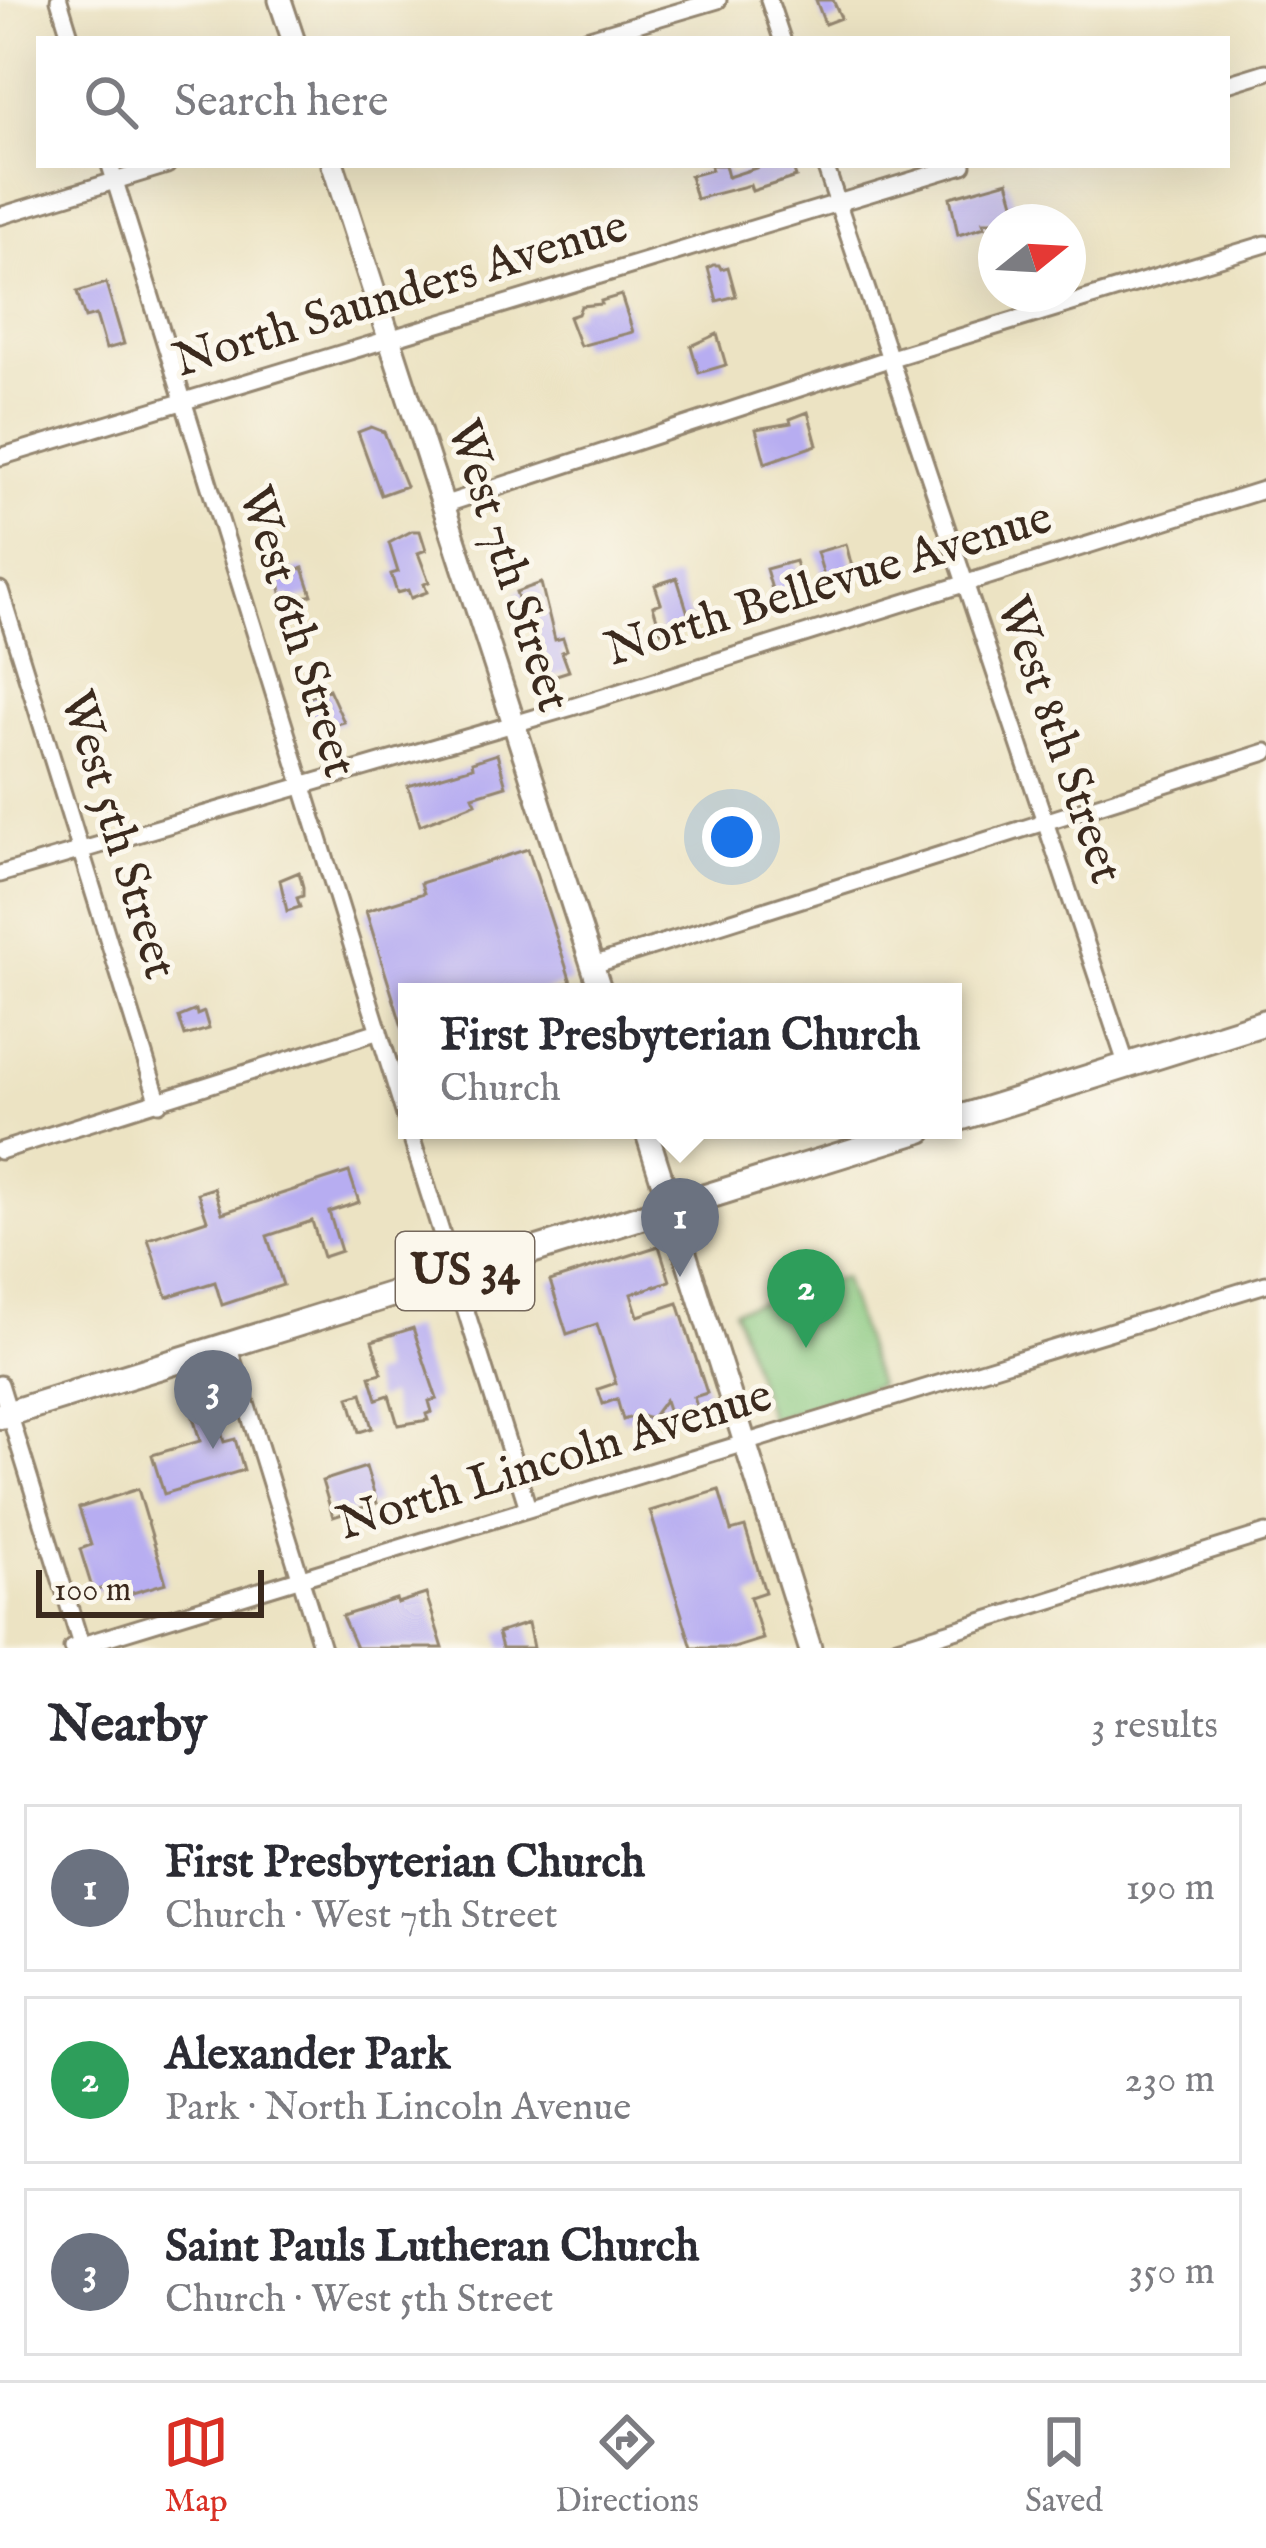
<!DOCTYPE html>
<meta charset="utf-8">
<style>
body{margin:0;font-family:"IM FELL English",serif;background:#f2f2f3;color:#2b2b33}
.compass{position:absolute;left:978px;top:204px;width:108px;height:108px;border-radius:50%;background:#fff;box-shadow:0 12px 48px #0002;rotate:72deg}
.scale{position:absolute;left:36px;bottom:30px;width:228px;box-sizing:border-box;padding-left:12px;border:6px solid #3b2a1e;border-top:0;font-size:33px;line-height:42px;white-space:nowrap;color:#3b2a1e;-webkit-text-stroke:9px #fbf7ec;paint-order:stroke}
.you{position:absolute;left:732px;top:837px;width:42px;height:42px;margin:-30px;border:9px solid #fff;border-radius:50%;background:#1a73e8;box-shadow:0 0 0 18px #1a73e833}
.badge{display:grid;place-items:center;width:78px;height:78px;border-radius:50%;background:#d93025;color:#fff;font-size:39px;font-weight:700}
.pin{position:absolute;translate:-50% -99px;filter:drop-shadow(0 3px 6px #0008)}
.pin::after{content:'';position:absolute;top:63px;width:42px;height:36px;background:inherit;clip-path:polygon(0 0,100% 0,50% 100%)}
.popup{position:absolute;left:398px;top:983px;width:564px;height:156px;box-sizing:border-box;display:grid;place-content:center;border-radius:0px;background:#fff;filter:drop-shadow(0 3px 9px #0005);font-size:39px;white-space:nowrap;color:#7c7c81}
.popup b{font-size:45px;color:#2b2b33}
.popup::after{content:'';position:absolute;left:50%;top:100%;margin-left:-24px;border:24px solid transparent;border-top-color:#fff}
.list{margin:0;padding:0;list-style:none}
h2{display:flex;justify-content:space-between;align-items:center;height:156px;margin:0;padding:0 48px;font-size:51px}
h2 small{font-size:39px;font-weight:400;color:#7c7c81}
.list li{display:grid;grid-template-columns:78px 1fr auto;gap:36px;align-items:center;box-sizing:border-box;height:168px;margin:0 24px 24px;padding:0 24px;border:3px solid #e1e1e2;border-radius:0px}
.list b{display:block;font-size:45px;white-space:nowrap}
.list p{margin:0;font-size:39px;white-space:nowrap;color:#7c7c81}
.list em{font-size:39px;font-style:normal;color:#7c7c81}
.icon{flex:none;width:66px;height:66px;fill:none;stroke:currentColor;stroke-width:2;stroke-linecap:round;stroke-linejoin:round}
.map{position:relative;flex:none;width:1266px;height:1648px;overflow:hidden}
.search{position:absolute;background:#fff;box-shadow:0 12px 48px #0002;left:36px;right:36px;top:36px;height:132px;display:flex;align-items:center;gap:30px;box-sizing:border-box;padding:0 42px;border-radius:0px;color:#7c7c81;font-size:45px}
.sheet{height:732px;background:#fff}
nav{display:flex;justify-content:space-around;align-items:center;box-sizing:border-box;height:168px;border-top:3px solid #e1e1e2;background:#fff;font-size:33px;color:#7c7c81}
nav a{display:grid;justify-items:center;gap:6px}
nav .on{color:#d93025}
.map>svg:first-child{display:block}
.green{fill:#87c77e;stroke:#61784e;stroke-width:3}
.building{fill:#b7adf1}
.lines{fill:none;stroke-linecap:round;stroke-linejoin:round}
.minor-casing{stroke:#948670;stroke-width:21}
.secondary-casing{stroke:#948670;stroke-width:27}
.trunk-casing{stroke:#948670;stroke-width:30}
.minor{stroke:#fff;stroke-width:15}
.secondary{stroke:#fff;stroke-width:21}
.trunk{stroke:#fff;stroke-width:24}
.labels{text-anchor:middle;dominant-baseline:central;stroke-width:10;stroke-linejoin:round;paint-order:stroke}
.shield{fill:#fbf7ec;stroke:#75685c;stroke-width:3}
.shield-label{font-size:45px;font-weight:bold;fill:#3b2a1e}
.street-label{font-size:48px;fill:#3b2a1e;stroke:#fbf7ec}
</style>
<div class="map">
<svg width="1266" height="1648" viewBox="0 0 1266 1648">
<rect width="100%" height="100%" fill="#fbf7ec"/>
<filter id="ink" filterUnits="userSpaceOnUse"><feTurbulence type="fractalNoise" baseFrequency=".00833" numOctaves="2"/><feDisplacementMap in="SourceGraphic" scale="24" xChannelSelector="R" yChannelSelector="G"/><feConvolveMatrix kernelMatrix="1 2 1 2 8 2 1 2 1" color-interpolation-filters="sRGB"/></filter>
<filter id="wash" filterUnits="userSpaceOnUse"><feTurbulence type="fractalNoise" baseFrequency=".004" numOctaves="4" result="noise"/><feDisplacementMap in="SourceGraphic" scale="48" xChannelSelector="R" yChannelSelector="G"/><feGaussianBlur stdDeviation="2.7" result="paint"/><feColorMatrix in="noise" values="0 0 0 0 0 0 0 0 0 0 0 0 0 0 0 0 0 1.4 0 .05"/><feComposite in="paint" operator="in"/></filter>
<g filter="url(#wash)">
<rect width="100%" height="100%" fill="#ece3c3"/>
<path class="green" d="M843,1277L878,1385L770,1420L734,1310Z"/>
<g id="blocks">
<path class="building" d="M816,0H833L841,18L825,24Z
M710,165H725L728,177L765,165H792L796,177L752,191L750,185L696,199L690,176L712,170Z
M1008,181L1017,213L1008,216L1010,222H983L985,227L958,235L950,197Z
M713,265H719L721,269L728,267L736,296L717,301L708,268Z
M106,283L124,344L106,349L96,315L85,318L77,292Z
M621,295L633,332L580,346L569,317L578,314L581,306L602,304L601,301Z
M717,334L726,365L699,373L691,346Z
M808,412L817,445L765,463L756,429L791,423L790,419Z
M371,427L384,432L406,486L381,495L358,432Z
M412,531H420L426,550L418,553L429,582L424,584L427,592L411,598L408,590L397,593L391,574L398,572L389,543Z
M846,544L853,571L825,579L817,552Z
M795,561L803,587L774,596L766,569Z
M303,568L312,595L291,601L289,595L282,598L278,576Z
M677,578L691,623L661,632L653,606L661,603L655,585Z
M541,583L555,640L563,638L567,650L562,652L569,671L550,677L533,624L530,618L525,620L516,592Z
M329,689L344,722L317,730L305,699Z
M497,754L506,786L473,796L476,803L420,825L408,786L473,767L472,762Z
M528,849L571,982L540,992H407L404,1033L366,911L424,893L421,883Z
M299,872L303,887V896L297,898L300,907L287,911L280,880Z
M196,1010L197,1015L204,1012L209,1029L185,1036L179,1017Z
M349,1172L359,1202L329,1212L341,1251L323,1257L312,1221L267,1236L283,1285L222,1305L215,1282L167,1297L148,1239L207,1220L198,1193L214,1188L222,1213Z
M659,1246L670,1281L631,1294L638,1316L678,1303L707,1393L694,1397L697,1407L670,1416L665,1400L651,1419L638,1415L623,1420L617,1399L603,1404L598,1389L616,1383L597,1324L567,1334L550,1281Z
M413,1328L437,1399L429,1401L432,1412L426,1414L428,1420L398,1425L389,1395L377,1399L370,1376L382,1373L372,1341Z
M207,1384L224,1442L235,1439L244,1470L164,1494L152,1455L200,1441L185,1390Z
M362,1393L372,1428L359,1432L349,1397Z
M366,1467L377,1503L333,1517L322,1481Z
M138,1489L166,1583L126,1595L122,1583L93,1591L80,1549L91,1545L79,1508Z
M719,1490L731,1531L745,1527L765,1592L750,1597L763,1639L734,1648H692L650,1511Z
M426,1594L443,1648H356L342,1616L396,1599L397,1603Z
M528,1623L533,1648H502L498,1633Z"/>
</g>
</g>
<g filter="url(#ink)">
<use href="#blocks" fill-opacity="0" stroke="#948670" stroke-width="3"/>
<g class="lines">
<g class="minor-casing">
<path id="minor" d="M59,0L71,39
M769,0L782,39
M586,39L718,0
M1227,84L1266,72
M110,165L407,1122
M825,165L1127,1066
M0,216L167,165
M0,457L963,165
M443,505L888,359L1266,244
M0,590L159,1103
M0,874L572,707L1266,489
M593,965L1266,752
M409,1130L528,1508
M0,1151L379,1031
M228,1345L322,1648
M0,1384L82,1648
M72,1648L1266,1284
M897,1648L1266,1533"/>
</g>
<g class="secondary-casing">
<path id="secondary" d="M280,0L293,39
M333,165L601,992
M646,1130L810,1648"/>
</g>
<g class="trunk-casing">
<path id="trunk" d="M953,1120L1266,1022
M0,1416L921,1130"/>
</g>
<use href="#minor" class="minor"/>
<use href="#secondary" class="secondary"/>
<use href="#trunk" class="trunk"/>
</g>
</g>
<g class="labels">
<rect class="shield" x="396" y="1232" width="138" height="78" rx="9"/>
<g class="shield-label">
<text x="465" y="1271">US 34</text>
</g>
<g class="street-label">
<text transform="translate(401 295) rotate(-17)">North Saunders Avenue</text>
<text transform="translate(507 566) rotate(72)">West 7th Street</text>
<text transform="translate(829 585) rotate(-17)">North Bellevue Avenue</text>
<text transform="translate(296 632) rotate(73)">West 6th Street</text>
<text transform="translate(1058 740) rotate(71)">West 8th Street</text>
<text transform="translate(117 835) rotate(73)">West 5th Street</text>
<text transform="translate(555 1461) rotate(-17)">North Lincoln Avenue</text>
</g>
</g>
</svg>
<svg class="compass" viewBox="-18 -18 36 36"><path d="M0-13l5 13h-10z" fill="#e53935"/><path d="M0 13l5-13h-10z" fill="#7c7c81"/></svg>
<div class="scale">100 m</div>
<div class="you"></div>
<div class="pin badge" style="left:680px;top:1277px;background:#6b7280">1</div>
<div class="popup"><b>First Presbyterian Church</b>Church</div>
<div class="pin badge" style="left:806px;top:1348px;background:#2e9e5b">2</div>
<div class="pin badge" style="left:213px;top:1449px;background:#6b7280">3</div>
<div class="search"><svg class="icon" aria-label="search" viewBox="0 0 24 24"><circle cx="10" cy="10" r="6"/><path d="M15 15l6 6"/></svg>Search here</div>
</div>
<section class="sheet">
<h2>Nearby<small>3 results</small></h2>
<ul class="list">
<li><span class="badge" style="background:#6b7280">1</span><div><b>First Presbyterian Church</b><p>Church · West 7th Street</p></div><em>190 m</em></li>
<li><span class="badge" style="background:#2e9e5b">2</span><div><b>Alexander Park</b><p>Park · North Lincoln Avenue</p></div><em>230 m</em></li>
<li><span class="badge" style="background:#6b7280">3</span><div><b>Saint Pauls Lutheran Church</b><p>Church · West 5th Street</p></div><em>350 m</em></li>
</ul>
</section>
<nav>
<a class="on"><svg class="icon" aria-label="map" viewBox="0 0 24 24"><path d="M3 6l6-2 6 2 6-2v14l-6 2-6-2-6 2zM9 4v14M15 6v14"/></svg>Map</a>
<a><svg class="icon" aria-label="directions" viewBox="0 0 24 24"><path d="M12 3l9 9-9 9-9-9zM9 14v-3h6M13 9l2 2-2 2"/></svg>Directions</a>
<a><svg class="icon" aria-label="saved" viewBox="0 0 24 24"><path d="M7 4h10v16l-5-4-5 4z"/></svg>Saved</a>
</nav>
